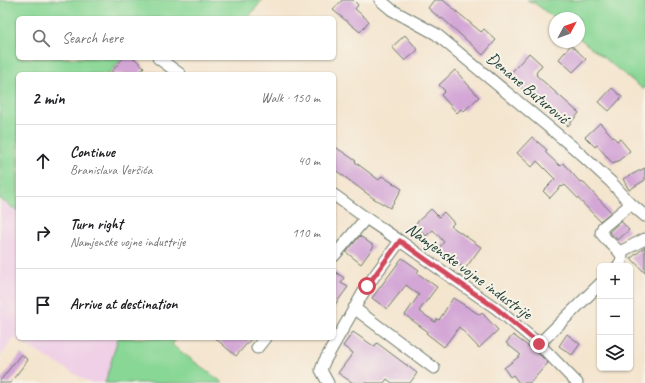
<!DOCTYPE html>
<meta charset="utf-8">
<style>
body{margin:0;font-family:Caveat,sans-serif;background:#f6f6f6;color:#202124}
.controls{position:absolute;right:12px;bottom:12px;display:grid;overflow:hidden;border-radius:6px;box-shadow:0 1px 3px #0004}
.controls button{width:36px;height:36px;display:grid;place-items:center;padding:0;border:0;border-bottom:1px solid #e0e0e0;background:#fff;color:#202124;font:20px sans-serif}
.compass{position:absolute;left:549px;top:12px;width:36px;height:36px;border-radius:50%;background:#fff;box-shadow:0 1px 3px #0004;rotate:49deg}
.stop{position:absolute;width:12px;height:12px;margin:-9px;border:3px solid #d1495b;border-radius:50%;background:#fff}
.stop.end{background:#d1495b;border-color:#fff;box-shadow:0 1px 4px #0008}
.list{margin:0;padding:0;list-style:none}
h2{display:flex;justify-content:space-between;align-items:center;height:52px;margin:0;padding:0 16px;font-size:17px}
h2 small{font-size:13px;font-weight:400;color:#757577}
.list li{display:grid;grid-template-columns:26px 1fr auto;gap:12px;align-items:center;box-sizing:border-box;height:72px;padding:0 16px;border-top:1px solid #e0e0e0}
.list b{display:block;font-size:15px;white-space:nowrap}
.list p{margin:0;font-size:13px;white-space:nowrap;color:#757577}
.list em{font-size:13px;font-style:normal;color:#757577}
.icon{flex:none;width:22px;height:22px;fill:none;stroke:currentColor;stroke-width:2;stroke-linecap:round;stroke-linejoin:round}
.map{position:relative;flex:none;width:645px;height:383px;overflow:hidden}
.search{position:absolute;background:#fff;box-shadow:0 1px 3px #0004;left:16px;top:16px;width:320px;height:44px;display:flex;align-items:center;gap:10px;box-sizing:border-box;padding:0 14px;border-radius:6px;color:#757577;font-size:15px}
.panel{position:absolute;background:#fff;box-shadow:0 1px 3px #0004;left:16px;top:72px;width:320px;height:268px;border-radius:6px}
.map>svg:first-child{display:block}
.built{fill:#efd0e6}
.green{fill:#89d795;stroke:#548a64}
.building{fill:#d3a6d6}
.lines{fill:none;stroke-linecap:round;stroke-linejoin:round}
.minor-casing{stroke:#6a786a;stroke-width:13}
.minor{stroke:#fff;stroke-width:11}
.route{stroke:#d1495b;stroke-width:5}
.labels{text-anchor:middle;dominant-baseline:central;stroke-width:4;stroke-linejoin:round;paint-order:stroke}
.street-label{font-size:17px;fill:#1f3d34;stroke:#f7f3e8}
</style>
<div class="map">
<svg width="645" height="383" viewBox="0 0 645 383">
<rect width="100%" height="100%" fill="#f7f3e8"/>
<filter id="ink" filterUnits="userSpaceOnUse"><feTurbulence type="fractalNoise" baseFrequency=".025" numOctaves="2"/><feDisplacementMap in="SourceGraphic" scale="8" xChannelSelector="R" yChannelSelector="G"/><feConvolveMatrix kernelMatrix="1 2 1 2 8 2 1 2 1" color-interpolation-filters="sRGB"/></filter>
<filter id="wash" filterUnits="userSpaceOnUse"><feTurbulence type="fractalNoise" baseFrequency=".012" numOctaves="4" result="noise"/><feDisplacementMap in="SourceGraphic" scale="16" xChannelSelector="R" yChannelSelector="G"/><feGaussianBlur stdDeviation="0.9" result="paint"/><feColorMatrix in="noise" values="0 0 0 0 0 0 0 0 0 0 0 0 0 0 0 0 0 1.4 0 .05"/><feComposite in="paint" operator="in"/></filter>
<g filter="url(#wash)">
<rect width="100%" height="100%" fill="#f4e5cf"/>
<path class="built" d="M0,199L18,211V338H118L105,383H90L14,338L0,357Z"/>
<path class="green" d="M0,0H262L248,18H18V58H122L109,74H18V211L0,199Z
M527,0H645V88L643,89L579,38V18H555V19L536,4Z
M118,338H177L172,345L223,383H105Z"/>
<g id="blocks">
<path class="building" d="M342,0H353L358,5L355,9L369,21L360,32L333,10Z
M434,0H443L481,32L484,29L496,40L483,55L442,18L441,19L428,8Z
M405,35L418,50L405,61L392,47Z
M571,45L586,59L573,72L559,59Z
M529,53L542,65L536,73L537,74L536,75L579,113L568,126L549,108L547,110L508,76Z
M123,58H134L144,67L138,74H110Z
M455,70L479,97L464,111L461,109L457,113L441,95L445,91L439,85Z
M612,88L622,97L609,111L599,102Z
M600,123L617,141L620,139L630,151L617,162L616,161L613,164L597,145L595,147L585,137Z
M532,137L547,150L545,152L560,166L563,163L580,182L582,181L611,212L600,221L565,185L562,187L561,186L550,198L543,191L555,179L537,161L532,167L517,153Z
M334,146L356,161L355,162L379,180L382,176L402,189L390,208L373,198L334,169Z
M645,168V180L629,190L623,179Z
M431,209L439,217L444,212L454,223L451,226L481,247L465,269L438,249L444,242L433,230L426,236L415,224Z
M621,221L629,230L618,240L609,232Z
M360,236L374,246L361,264L346,252Z
M645,247V273L631,258Z
M402,258L419,270L417,273L437,287L419,311L435,322L437,319L439,320L453,298L480,315L482,313L498,330L479,348L459,327L444,347L426,333L427,331L405,315L419,295L406,285L387,309L372,298Z
M334,271L344,278L341,283L348,287L334,306Z
M353,332L375,347L377,343L417,373L410,383H392L387,379L384,383H353L338,373L353,353L343,346Z
M567,334L580,344L572,355L559,346Z
M513,335L539,354L548,363L530,383H519L513,375L510,377L504,368L521,355L506,343Z
M215,338H252L236,356Z
M21,354L28,360L10,383H0V381Z"/>
</g>
</g>
<g filter="url(#ink)">
<use href="#blocks" fill-opacity="0" stroke="#6a786a" stroke-width="1"/>
<g class="lines">
<g class="minor-casing">
<path id="minor" d="M380,0L392,10L436,34L574,148L611,182L631,204L645,216
M158,58L180,74
M334,195L366,218L400,241L438,268L497,309L539,344L577,383
M620,252L645,239
M334,256L366,218
M618,266L621,262L622,256C617,247 607,242 601,233L603,227L631,204
M354,308L434,368
M539,344L600,284
M257,348L265,338
M328,383L321,370L324,362L367,286L400,241"/>
</g>
<use href="#minor" class="minor"/>
</g>
</g>
<g class="lines" filter="url(#ink)">
<path class="route" d="M367,286L400,241L438,268L497,309L539,344"/>
</g>
<g class="labels">
<g class="street-label">
<text transform="translate(528 88) rotate(40)">Đenane Buturović</text>
<text transform="translate(469 271) rotate(36)">Namjenske vojne industrije</text>
</g>
</g>
</svg>
<div class="controls">
<button>+</button>
<button>−</button>
<button><svg class="icon" aria-label="layers" viewBox="0 0 24 24"><path d="M12 4l9 5-9 5-9-5zM3 14l9 5 9-5"/></svg></button>
</div>
<svg class="compass" viewBox="-18 -18 36 36"><path d="M0-13l5 13h-10z" fill="#e53935"/><path d="M0 13l5-13h-10z" fill="#757577"/></svg>
<div class="stop" style="left:367px;top:286px"></div>
<div class="stop end" style="left:539px;top:344px"></div>
<div class="search"><svg class="icon" aria-label="search" viewBox="0 0 24 24"><circle cx="10" cy="10" r="6"/><path d="M15 15l6 6"/></svg>Search here</div>
<section class="panel">
<h2>2 min<small>Walk · 150 m</small></h2>
<ul class="list">
<li><svg class="icon" aria-label="ahead" viewBox="0 0 24 24"><path d="M12 20V5M6 11l6-6 6 6"/></svg><div><b>Continue</b><p>Branislava Veršića</p></div><em>40 m</em></li>
<li><svg class="icon" aria-label="right" viewBox="0 0 24 24"><path d="M7 20v-9h11M14 6l5 5-5 5"/></svg><div><b>Turn right</b><p>Namjenske vojne industrije</p></div><em>110 m</em></li>
<li><svg class="icon" aria-label="arrive" viewBox="0 0 24 24"><path d="M6 21V4h12l-3 4 3 4H6"/></svg><div><b>Arrive at destination</b></div></li>
</ul>
</section>
</div>
